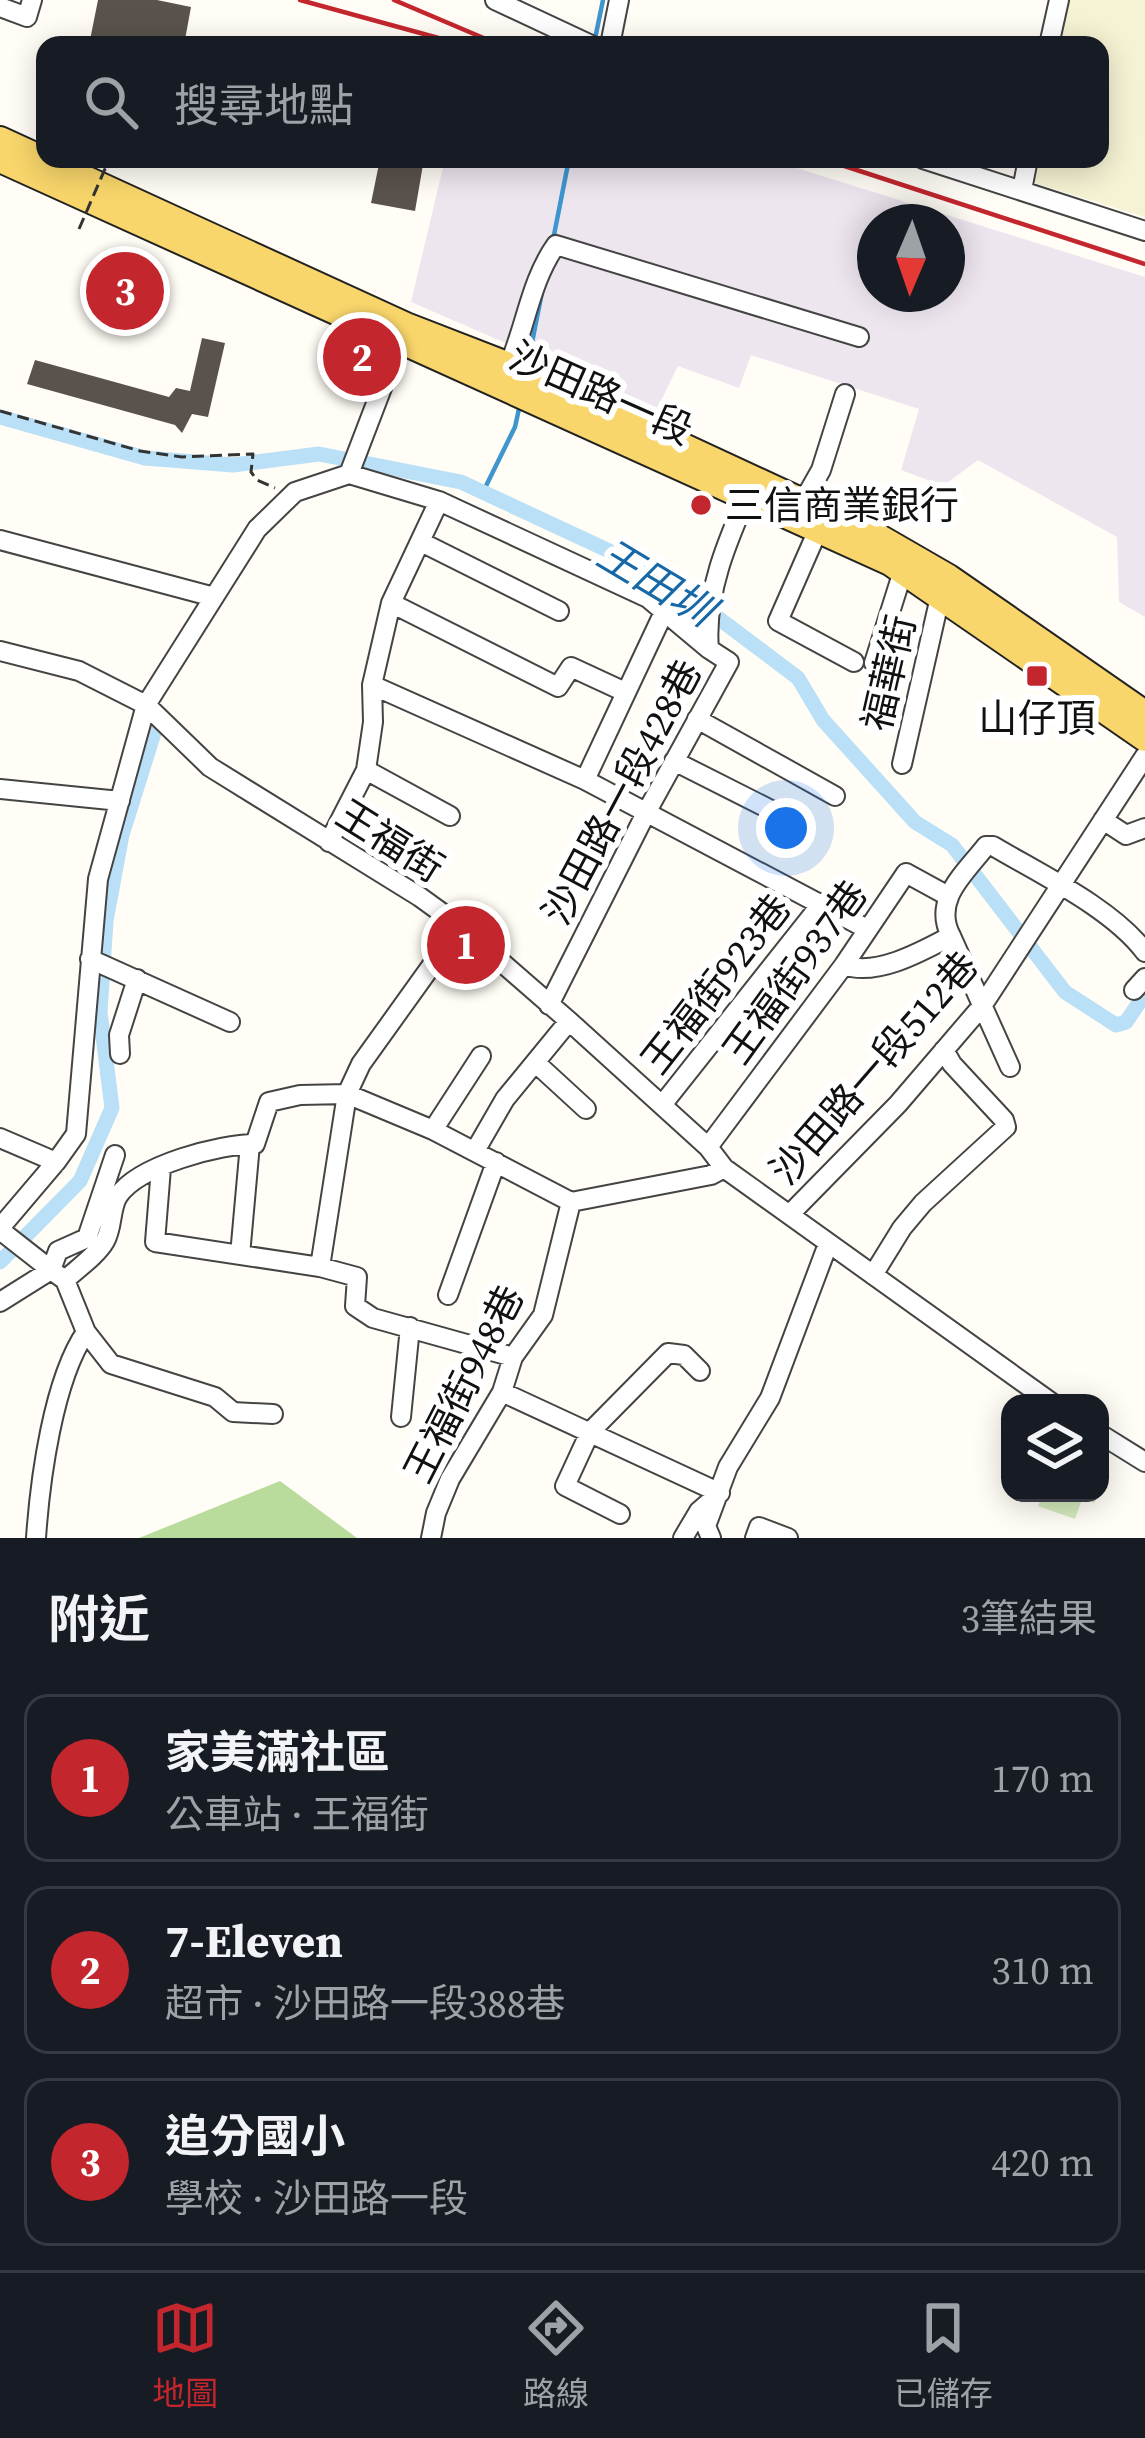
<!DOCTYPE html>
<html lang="zh-TW">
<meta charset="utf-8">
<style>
body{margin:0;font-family:"Source Serif 4","Noto Sans TC",serif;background:#242831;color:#f1f3f6}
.controls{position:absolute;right:36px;bottom:36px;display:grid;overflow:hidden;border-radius:24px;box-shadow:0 6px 30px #0003}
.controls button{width:108px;height:108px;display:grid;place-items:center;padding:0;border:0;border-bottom:3px solid #363941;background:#171b24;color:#f1f3f6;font:60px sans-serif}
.compass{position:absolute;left:857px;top:204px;width:108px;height:108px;border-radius:50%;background:#171b24;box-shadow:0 6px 30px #0003;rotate:182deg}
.you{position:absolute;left:786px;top:828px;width:42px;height:42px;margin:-30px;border:9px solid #fff;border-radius:50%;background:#1a73e8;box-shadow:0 0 0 18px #1a73e833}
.badge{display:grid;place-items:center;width:78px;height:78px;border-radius:50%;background:#c4262e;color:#fff;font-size:39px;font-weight:700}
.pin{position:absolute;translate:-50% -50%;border:6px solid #fff;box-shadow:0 3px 12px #0006}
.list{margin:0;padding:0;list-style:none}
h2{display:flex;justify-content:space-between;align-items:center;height:156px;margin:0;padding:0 48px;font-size:51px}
h2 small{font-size:39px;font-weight:400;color:#9ea1a6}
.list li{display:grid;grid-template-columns:78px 1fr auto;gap:36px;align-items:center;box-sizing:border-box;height:168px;margin:0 24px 24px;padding:0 24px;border:3px solid #363941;border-radius:24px}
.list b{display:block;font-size:45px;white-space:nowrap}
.list p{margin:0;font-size:39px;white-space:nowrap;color:#9ea1a6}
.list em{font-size:39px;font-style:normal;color:#9ea1a6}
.icon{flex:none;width:66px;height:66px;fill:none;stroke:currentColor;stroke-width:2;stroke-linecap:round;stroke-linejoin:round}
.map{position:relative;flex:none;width:1145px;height:1538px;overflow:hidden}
.search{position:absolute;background:#171b24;box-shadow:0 6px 30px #0003;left:36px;right:36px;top:36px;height:132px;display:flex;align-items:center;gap:30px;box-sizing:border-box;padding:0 42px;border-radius:24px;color:#9ea1a6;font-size:45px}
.sheet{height:732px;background:#171b24}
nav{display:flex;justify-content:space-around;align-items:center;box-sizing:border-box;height:168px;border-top:3px solid #363941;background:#171b24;font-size:33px;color:#9ea1a6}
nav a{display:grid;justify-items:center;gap:6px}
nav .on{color:#c4262e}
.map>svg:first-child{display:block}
.industrial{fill:#eee6ef;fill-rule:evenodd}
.farmland{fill:#f6f3d4}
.green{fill:#d5ebbd}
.forest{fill:#b9dc9c}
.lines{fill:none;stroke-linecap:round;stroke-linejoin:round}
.stream{stroke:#3f96cf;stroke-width:4.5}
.canal{stroke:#b9e0f7;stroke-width:15}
.building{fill:#5a524d}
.minor-casing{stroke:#444;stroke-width:22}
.major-casing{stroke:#222;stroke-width:28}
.path{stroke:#333;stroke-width:3;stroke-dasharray:12 6;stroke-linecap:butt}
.minor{stroke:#fff;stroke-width:18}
.major{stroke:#f9d66b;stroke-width:24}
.rail{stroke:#c4262e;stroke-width:4.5}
.path-bridge{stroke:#333;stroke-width:3;stroke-dasharray:12 6;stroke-linecap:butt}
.poi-dot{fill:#c4262e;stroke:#fff;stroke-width:4.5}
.labels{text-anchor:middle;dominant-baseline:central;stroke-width:12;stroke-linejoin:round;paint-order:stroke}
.street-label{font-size:39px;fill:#111;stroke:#fff}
.poi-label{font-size:39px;fill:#111;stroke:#fff;text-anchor:start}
.water-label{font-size:42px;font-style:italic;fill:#1768a6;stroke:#fff}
</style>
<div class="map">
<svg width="1145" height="1538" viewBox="0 0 1145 1538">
<rect width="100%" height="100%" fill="#fffdf5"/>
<path class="industrial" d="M445,159H768L1145,277V617L1119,602L1117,537L978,460L943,486L901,470L919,409L751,355L739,388L678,366L657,409L411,302ZM875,222H947V294H875Z"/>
<path class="farmland" d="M1060,0H1145V217L1018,178L1022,159H1100V45H1049Z"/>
<path class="green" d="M1043,1493H1084L1097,1497L1094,1503L1082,1499L1075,1519L1038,1506Z"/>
<path class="forest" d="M280,1481L357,1538H139Z"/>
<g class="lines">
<path class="stream" d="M595,39L603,0
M553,240L569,159
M528,363L542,292
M483,492L515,427L520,404"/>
<path class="canal" d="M0,417L145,458L233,465L319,454L461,482L661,575L798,678L823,720L915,822L952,845L1065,992L1116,1025L1126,1022L1145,994
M0,1262L80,1181L112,1108L100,1012L106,921L122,835L154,733"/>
</g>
<path class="building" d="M98,0H157L191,7L184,45H89Z
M380,159H424L415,211L371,203Z
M202,338L225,343L208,417L192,414L182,433L175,425L27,384L35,360L169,397L176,388L190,391Z"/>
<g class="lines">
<g class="minor-casing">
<path id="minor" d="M495,0L591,45
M0,7L27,17L32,0
M610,45L619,0
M1049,45L1059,0
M923,159L1145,231
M1022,190L1028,159
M509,365C526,325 531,280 556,245L859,337
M349,474L439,501L648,598L709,649
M804,500L821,470L845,394
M818,530L778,621L854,662
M0,540L214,597
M421,542L559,611
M391,603L558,687L571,667L625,692
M0,651L79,671L146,705L210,767L420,897L460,926L569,1021L708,1147L724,1168L1052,1403
M874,663L903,571
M372,685L585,780L867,929
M697,719L835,796
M674,761L773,811
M902,764L940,597
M366,770L450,816
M585,780L664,612
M0,789L120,801
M1103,820L1126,835L1145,828
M329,842L366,770L373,722L372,685L391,603L439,501
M460,926L361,1064L347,1094L320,1267L357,1277L355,1306L373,1318L513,1357
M951,936C932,900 965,873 986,846H993C1040,874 1112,908 1145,952
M90,959L230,1022
M844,965C876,977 921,952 951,936L1010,1067
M1134,990L1145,978
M549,1005L646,813L729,662L709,649C704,594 728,539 750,489
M120,1054L119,1035L137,979
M537,1064L586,1109
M662,1105L822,903
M433,1130L481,1056
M0,1138L56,1162
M708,1147L844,965L906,873L948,896
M475,1151L505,1099L569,1021
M161,1168L155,1242L320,1267
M790,1214L898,1104L982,1006L1145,756
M0,1228L56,1162L76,1134L98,879L146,705L257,529L295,492L349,474L403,333
M0,1230L51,1270L58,1251L87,1238L115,1155
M240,1255L250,1144
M873,1275L902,1228L923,1203L1006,1127L1004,1120L952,1064L944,1050
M65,1280C77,1269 97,1255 105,1241C113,1227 110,1209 118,1196C139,1165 220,1144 255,1144L269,1102L300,1095L347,1094L433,1130L571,1202
M448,1295L496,1162
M0,1302L51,1270L65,1280L86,1332C53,1380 40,1480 36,1538
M86,1332L111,1364L215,1397L233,1412L273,1414
M502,1392L720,1493L699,1511L683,1538
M401,1417L410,1327
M1100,1434L1145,1462
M620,1514L565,1486L590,1432L668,1353L684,1355L700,1371
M431,1538L436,1513L450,1479L502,1392L513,1357L543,1315L571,1202L711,1175L724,1168
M711,1538L706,1526L728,1467L770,1398L828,1244
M755,1538L759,1527L788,1538"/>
</g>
<g class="major-casing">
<path id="major" d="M0,139L406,325L509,365L878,536L949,577L1145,713
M0,160L890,563L1145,739"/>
</g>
<path class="path" d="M0,411L140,451L182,457L253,454L251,472L257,480L275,488"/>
<use href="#minor" class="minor"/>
<use href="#major" class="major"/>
<path class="rail" d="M300,0L464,45
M394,0L500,45
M823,159L1145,264"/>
<path class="path-bridge" d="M79,229L108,162"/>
</g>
<g class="poi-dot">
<circle cx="701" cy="505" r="12"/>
<rect x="1025" y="664" width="24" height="24" rx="6"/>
</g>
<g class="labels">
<g class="street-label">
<text transform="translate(601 393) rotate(24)">沙田路一段</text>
<text transform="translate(889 673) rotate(-77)">福華街</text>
<text transform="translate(622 792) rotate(-62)">沙田路一段428巷</text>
<text transform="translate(390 841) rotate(32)">王福街</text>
<text transform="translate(795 972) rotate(-54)">王福街937巷</text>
<text transform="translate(716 984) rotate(-52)">王福街923巷</text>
<text transform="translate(874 1068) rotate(-49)">沙田路一段512巷</text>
<text transform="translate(464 1384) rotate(-63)">王福街948巷</text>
</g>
<g class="poi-label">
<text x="725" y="505">三信商業銀行</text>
<text x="1037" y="718" text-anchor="middle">山仔頂</text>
</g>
<g class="water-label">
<text transform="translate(656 582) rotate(31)">王田圳</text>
</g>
</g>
</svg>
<div class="controls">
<button><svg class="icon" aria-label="layers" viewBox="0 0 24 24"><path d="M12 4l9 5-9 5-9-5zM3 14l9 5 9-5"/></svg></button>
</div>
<svg class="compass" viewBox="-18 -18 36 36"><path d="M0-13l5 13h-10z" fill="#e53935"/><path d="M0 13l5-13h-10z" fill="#9ea1a6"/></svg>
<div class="you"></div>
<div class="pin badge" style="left:466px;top:945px">1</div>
<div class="pin badge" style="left:362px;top:357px">2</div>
<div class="pin badge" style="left:125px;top:291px">3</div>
<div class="search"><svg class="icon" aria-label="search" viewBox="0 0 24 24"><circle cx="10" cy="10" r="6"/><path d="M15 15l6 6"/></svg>搜尋地點</div>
</div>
<section class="sheet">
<h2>附近<small>3筆結果</small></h2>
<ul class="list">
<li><span class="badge">1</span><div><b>家美滿社區</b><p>公車站 · 王福街</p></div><em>170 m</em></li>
<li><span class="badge">2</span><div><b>7-Eleven</b><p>超市 · 沙田路一段388巷</p></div><em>310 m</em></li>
<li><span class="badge">3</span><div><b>追分國小</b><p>學校 · 沙田路一段</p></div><em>420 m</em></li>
</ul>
</section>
<nav>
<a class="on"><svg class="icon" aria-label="map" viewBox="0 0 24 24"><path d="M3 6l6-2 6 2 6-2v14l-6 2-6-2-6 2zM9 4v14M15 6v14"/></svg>地圖</a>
<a><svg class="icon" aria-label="directions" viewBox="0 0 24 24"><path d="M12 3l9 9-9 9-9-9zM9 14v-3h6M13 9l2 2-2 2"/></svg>路線</a>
<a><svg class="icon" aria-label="saved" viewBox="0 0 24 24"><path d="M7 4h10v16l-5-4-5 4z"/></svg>已儲存</a>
</nav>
